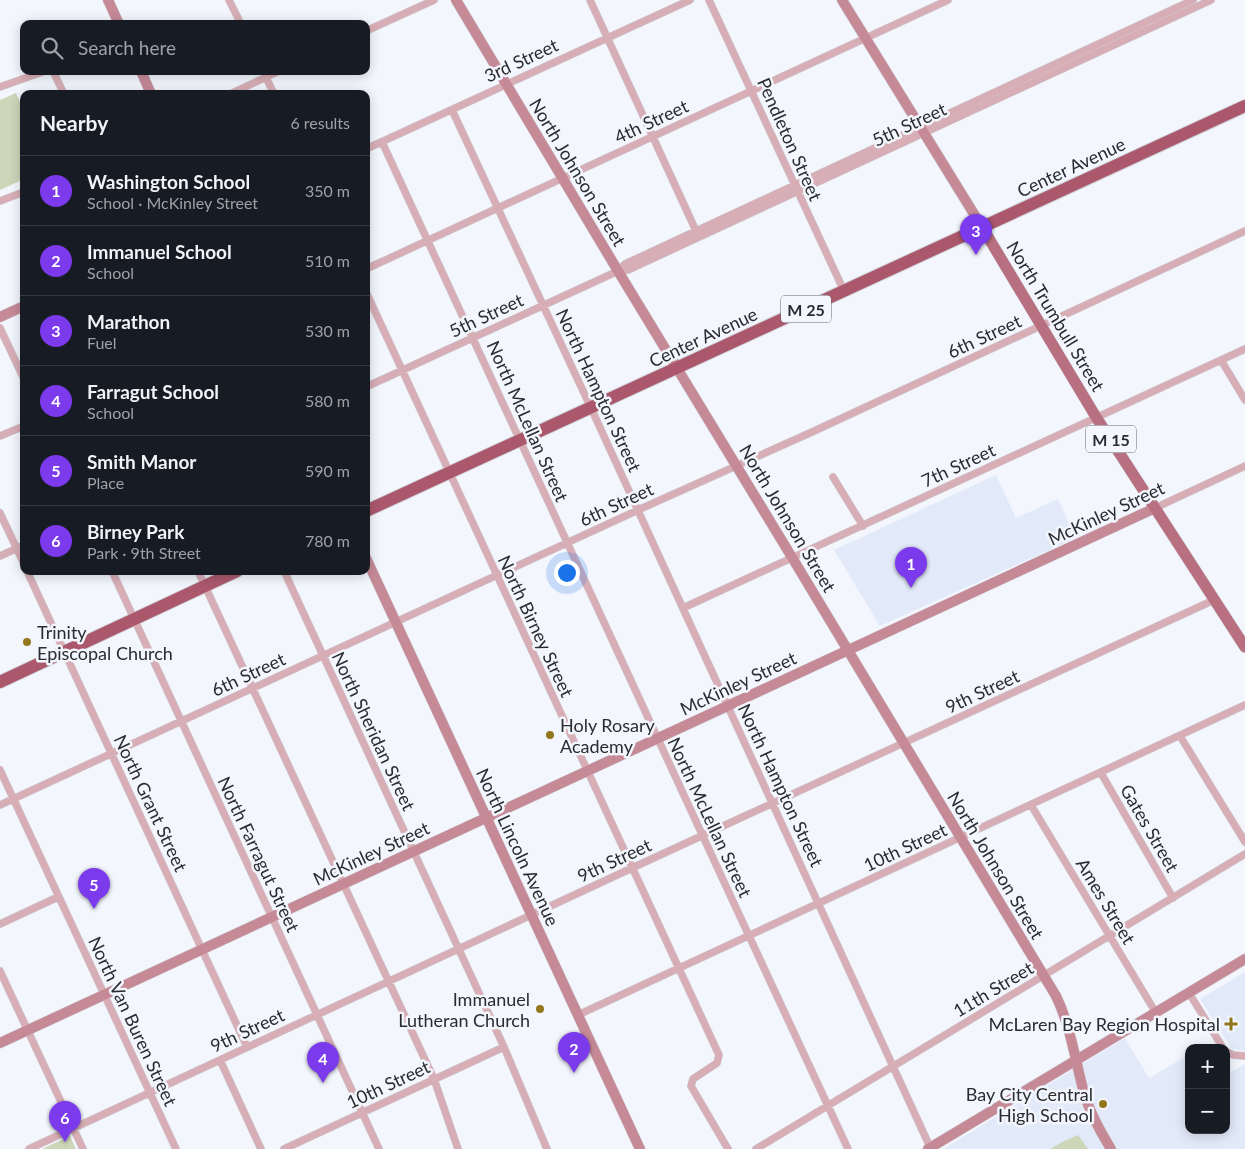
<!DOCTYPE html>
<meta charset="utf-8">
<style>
body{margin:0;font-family:Lato,sans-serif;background:#20242c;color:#f1f3f6}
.controls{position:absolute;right:15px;bottom:15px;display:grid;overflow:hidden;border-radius:10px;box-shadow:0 2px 12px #0003}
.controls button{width:45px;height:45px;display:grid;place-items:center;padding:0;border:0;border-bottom:1px solid #363941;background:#171b24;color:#f1f3f6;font:25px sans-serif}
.you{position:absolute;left:566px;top:572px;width:18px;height:18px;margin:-12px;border:4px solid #fff;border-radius:50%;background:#1a73e8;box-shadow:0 0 0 8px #1a73e833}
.badge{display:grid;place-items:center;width:32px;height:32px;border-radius:50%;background:#7c3aed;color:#fff;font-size:16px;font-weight:700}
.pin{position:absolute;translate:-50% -41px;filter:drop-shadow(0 1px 2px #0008)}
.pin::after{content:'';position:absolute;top:26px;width:18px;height:15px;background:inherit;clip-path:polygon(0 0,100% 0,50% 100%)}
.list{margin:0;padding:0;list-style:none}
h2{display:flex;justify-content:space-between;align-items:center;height:65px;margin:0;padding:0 20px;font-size:21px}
h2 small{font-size:16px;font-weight:400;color:#9ea1a6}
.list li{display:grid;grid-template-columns:32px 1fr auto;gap:15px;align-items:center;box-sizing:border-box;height:70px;padding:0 20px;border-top:1px solid #363941}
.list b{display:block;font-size:19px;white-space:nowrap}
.list p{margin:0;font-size:16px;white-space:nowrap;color:#9ea1a6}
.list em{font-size:16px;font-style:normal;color:#9ea1a6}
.icon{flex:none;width:28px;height:28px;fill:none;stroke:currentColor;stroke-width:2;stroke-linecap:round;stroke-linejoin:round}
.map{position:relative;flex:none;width:1245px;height:1149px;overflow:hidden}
.search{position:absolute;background:#171b24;box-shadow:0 2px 12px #0003;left:20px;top:20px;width:350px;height:55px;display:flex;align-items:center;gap:12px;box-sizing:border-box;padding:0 18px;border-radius:10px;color:#9ea1a6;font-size:19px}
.panel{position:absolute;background:#171b24;box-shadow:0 2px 12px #0003;left:20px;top:90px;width:350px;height:485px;border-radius:10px}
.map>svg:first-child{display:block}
.built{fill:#e2eafa}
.green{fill:#cdd6b9}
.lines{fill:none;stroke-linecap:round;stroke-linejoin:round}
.street-casing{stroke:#cfd2d8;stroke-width:8}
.secondary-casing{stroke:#cfd2d8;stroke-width:11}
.primary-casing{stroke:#cfd2d8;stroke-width:12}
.highway-casing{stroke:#cfd2d8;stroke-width:14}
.street{stroke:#d8aeb6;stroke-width:7}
.secondary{stroke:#c68a97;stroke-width:10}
.primary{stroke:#b87080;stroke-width:11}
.highway{stroke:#ab586d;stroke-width:12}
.poi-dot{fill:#92771d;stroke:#f3f6fd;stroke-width:2}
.labels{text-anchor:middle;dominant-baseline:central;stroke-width:5;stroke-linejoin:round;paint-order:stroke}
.shield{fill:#f3f6fd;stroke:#66696d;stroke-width:1}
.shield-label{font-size:16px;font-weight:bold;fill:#2a2c2f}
.street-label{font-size:18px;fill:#2a2c2f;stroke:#f3f6fd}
.poi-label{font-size:18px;fill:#2a2c2f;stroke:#f3f6fd;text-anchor:end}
</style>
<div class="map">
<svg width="1245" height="1149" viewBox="0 0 1245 1149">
<rect width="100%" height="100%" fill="#f3f6fd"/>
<path class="built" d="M996,475L1016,518L1058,499L1076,538L880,626L834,550Z
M1245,972V1051L1232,1049L1200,999Z
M1125,1038L1149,1078L1188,1055L1189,1130H1226V1075L1245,1064V1149H943Z"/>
<path class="green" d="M16,93L24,112V179L0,190V100Z
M1078,1135L1088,1149H1050L1064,1141Z
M70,1136L76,1149H42Z"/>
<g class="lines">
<g class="street-casing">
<path id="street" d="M229,0L241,24
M590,0L697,233
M709,0L844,291
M366,31L434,0
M53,71L64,94
M263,71L274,94
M0,87L45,71
M230,94L279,71
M452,110L591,408L930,1147
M382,142C540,476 691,814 848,1149
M366,149L690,0
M0,201L21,193L24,196
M366,269L948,0
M618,271L625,264L1193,0
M366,292L719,1055L717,1063L693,1079L691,1086L728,1149
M0,328L24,379
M1221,360L1245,400
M366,387L618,271L628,270L1211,0
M0,436L24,426
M833,477L863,526
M1155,508L1245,466
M0,513L24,564
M0,556L24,545
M27,571L247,1047
M112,571L379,1149
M198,571L434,1079L458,1149
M284,571L504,1047L547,1149
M683,608L1245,349
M1180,736L1245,842
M0,770L176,1149
M1101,773L1173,898
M0,805L638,510L812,432L1245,231
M1031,805L1156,1013
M0,924L58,897
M0,971L83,1149
M1189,993L1223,1048
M578,1015L1245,705
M1226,1051L1233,1055L1245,1056
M220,1060L261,1149
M29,1149L632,868L1214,600
M284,1149L504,1047
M756,1149L1245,854"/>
</g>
<g class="secondary-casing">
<path id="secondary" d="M108,0L119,24
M456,0L618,271L793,559L1056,996C1071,1027 1075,1060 1084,1093C1090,1113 1100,1131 1111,1149
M842,0L982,227
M141,71L151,94
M0,317L24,306
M366,558L640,1149
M0,1043L1155,508
M928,1149L1245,959"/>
</g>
<g class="primary-casing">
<path id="primary" d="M982,227L1096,417L1245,647"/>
</g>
<g class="highway-casing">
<path id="highway" d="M366,511L1245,106
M0,682L237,571"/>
</g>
<use href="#street" class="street"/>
<use href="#secondary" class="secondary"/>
<use href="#primary" class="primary"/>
<use href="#highway" class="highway"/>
</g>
<g class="poi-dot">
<circle cx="27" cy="642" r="5"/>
<circle cx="550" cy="735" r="5"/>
<circle cx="540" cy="1009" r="5"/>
<path d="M1228.5 1016.5h5v5h5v5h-5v5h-5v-5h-5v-5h5z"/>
<circle cx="1103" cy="1104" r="5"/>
</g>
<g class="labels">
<g class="shield">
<rect x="781" y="295.5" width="50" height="27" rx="4"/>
<rect x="1086" y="425.5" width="50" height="27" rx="4"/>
</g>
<g class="shield-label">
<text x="806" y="309">M 25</text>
<text x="1111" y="439">M 15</text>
</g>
<g class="street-label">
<text transform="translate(521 60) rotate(-25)">3rd Street</text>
<text transform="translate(651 121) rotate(-25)">4th Street</text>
<text transform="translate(909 124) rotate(-25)">5th Street</text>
<text transform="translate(790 139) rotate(66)">Pendleton Street</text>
<text transform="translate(1071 167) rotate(-25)">Center Avenue</text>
<text transform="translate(578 172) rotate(59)">North Johnson Street</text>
<text transform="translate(486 315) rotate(-25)">5th Street</text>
<text transform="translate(1056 316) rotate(59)">North Trumbull Street</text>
<text transform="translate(984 336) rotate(-25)">6th Street</text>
<text transform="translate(703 337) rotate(-25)">Center Avenue</text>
<text transform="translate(599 390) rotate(65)">North Hampton Street</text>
<text transform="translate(528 421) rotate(66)">North McLellan Street</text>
<text transform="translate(958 465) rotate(-25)">7th Street</text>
<text transform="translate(616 504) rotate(-25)">6th Street</text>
<text transform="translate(1106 513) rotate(-25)">McKinley Street</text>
<text transform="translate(788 518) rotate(59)">North Johnson Street</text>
<text transform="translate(536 626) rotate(65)">North Birney Street</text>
<text transform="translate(248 674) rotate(-25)">6th Street</text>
<text transform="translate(738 683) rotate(-25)">McKinley Street</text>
<text transform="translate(982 691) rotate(-25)">9th Street</text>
<text transform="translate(374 731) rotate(65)">North Sheridan Street</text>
<text transform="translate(781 785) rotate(65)">North Hampton Street</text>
<text transform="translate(151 803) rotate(65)">North Grant Street</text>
<text transform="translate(710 817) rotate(65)">North McLellan Street</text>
<text transform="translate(1150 828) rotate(60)">Gates Street</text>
<text transform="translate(518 847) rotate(65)">North Lincoln Avenue</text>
<text transform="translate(905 847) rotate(-25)">10th Street</text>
<text transform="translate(371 853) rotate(-25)">McKinley Street</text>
<text transform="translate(259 854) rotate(65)">North Farragut Street</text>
<text transform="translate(614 860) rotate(-25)">9th Street</text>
<text transform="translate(996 865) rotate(59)">North Johnson Street</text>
<text transform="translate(1106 901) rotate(59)">Ames Street</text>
<text transform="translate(993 989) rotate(-31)">11th Street</text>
<text transform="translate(133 1021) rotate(65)">North Van Buren Street</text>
<text transform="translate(247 1030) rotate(-25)">9th Street</text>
<text transform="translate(388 1084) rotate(-25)">10th Street</text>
</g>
<g class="poi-label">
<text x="37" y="632" text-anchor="start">Trinity<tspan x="37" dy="21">Episcopal Church</tspan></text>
<text x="560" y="725" text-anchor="start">Holy Rosary<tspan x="560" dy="21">Academy</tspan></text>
<text x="530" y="999">Immanuel<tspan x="530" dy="21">Lutheran Church</tspan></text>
<text x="1220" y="1024">McLaren Bay Region Hospital</text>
<text x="1093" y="1094">Bay City Central<tspan x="1093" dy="21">High School</tspan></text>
</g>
</g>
</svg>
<div class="controls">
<button>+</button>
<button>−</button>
</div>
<div class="you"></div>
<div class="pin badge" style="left:911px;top:588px">1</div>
<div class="pin badge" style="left:574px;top:1073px">2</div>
<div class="pin badge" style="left:976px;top:255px">3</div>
<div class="pin badge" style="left:323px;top:1083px">4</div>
<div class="pin badge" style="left:94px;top:909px">5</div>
<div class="pin badge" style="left:65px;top:1142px">6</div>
<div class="search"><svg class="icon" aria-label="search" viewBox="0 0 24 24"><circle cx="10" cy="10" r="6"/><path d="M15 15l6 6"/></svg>Search here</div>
<section class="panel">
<h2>Nearby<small>6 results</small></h2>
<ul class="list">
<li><span class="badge">1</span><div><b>Washington School</b><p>School · McKinley Street</p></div><em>350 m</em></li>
<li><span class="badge">2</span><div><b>Immanuel School</b><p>School</p></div><em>510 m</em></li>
<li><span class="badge">3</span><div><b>Marathon</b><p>Fuel</p></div><em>530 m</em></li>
<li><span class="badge">4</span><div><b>Farragut School</b><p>School</p></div><em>580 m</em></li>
<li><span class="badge">5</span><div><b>Smith Manor</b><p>Place</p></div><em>590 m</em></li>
<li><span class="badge">6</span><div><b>Birney Park</b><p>Park · 9th Street</p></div><em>780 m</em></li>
</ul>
</section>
</div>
